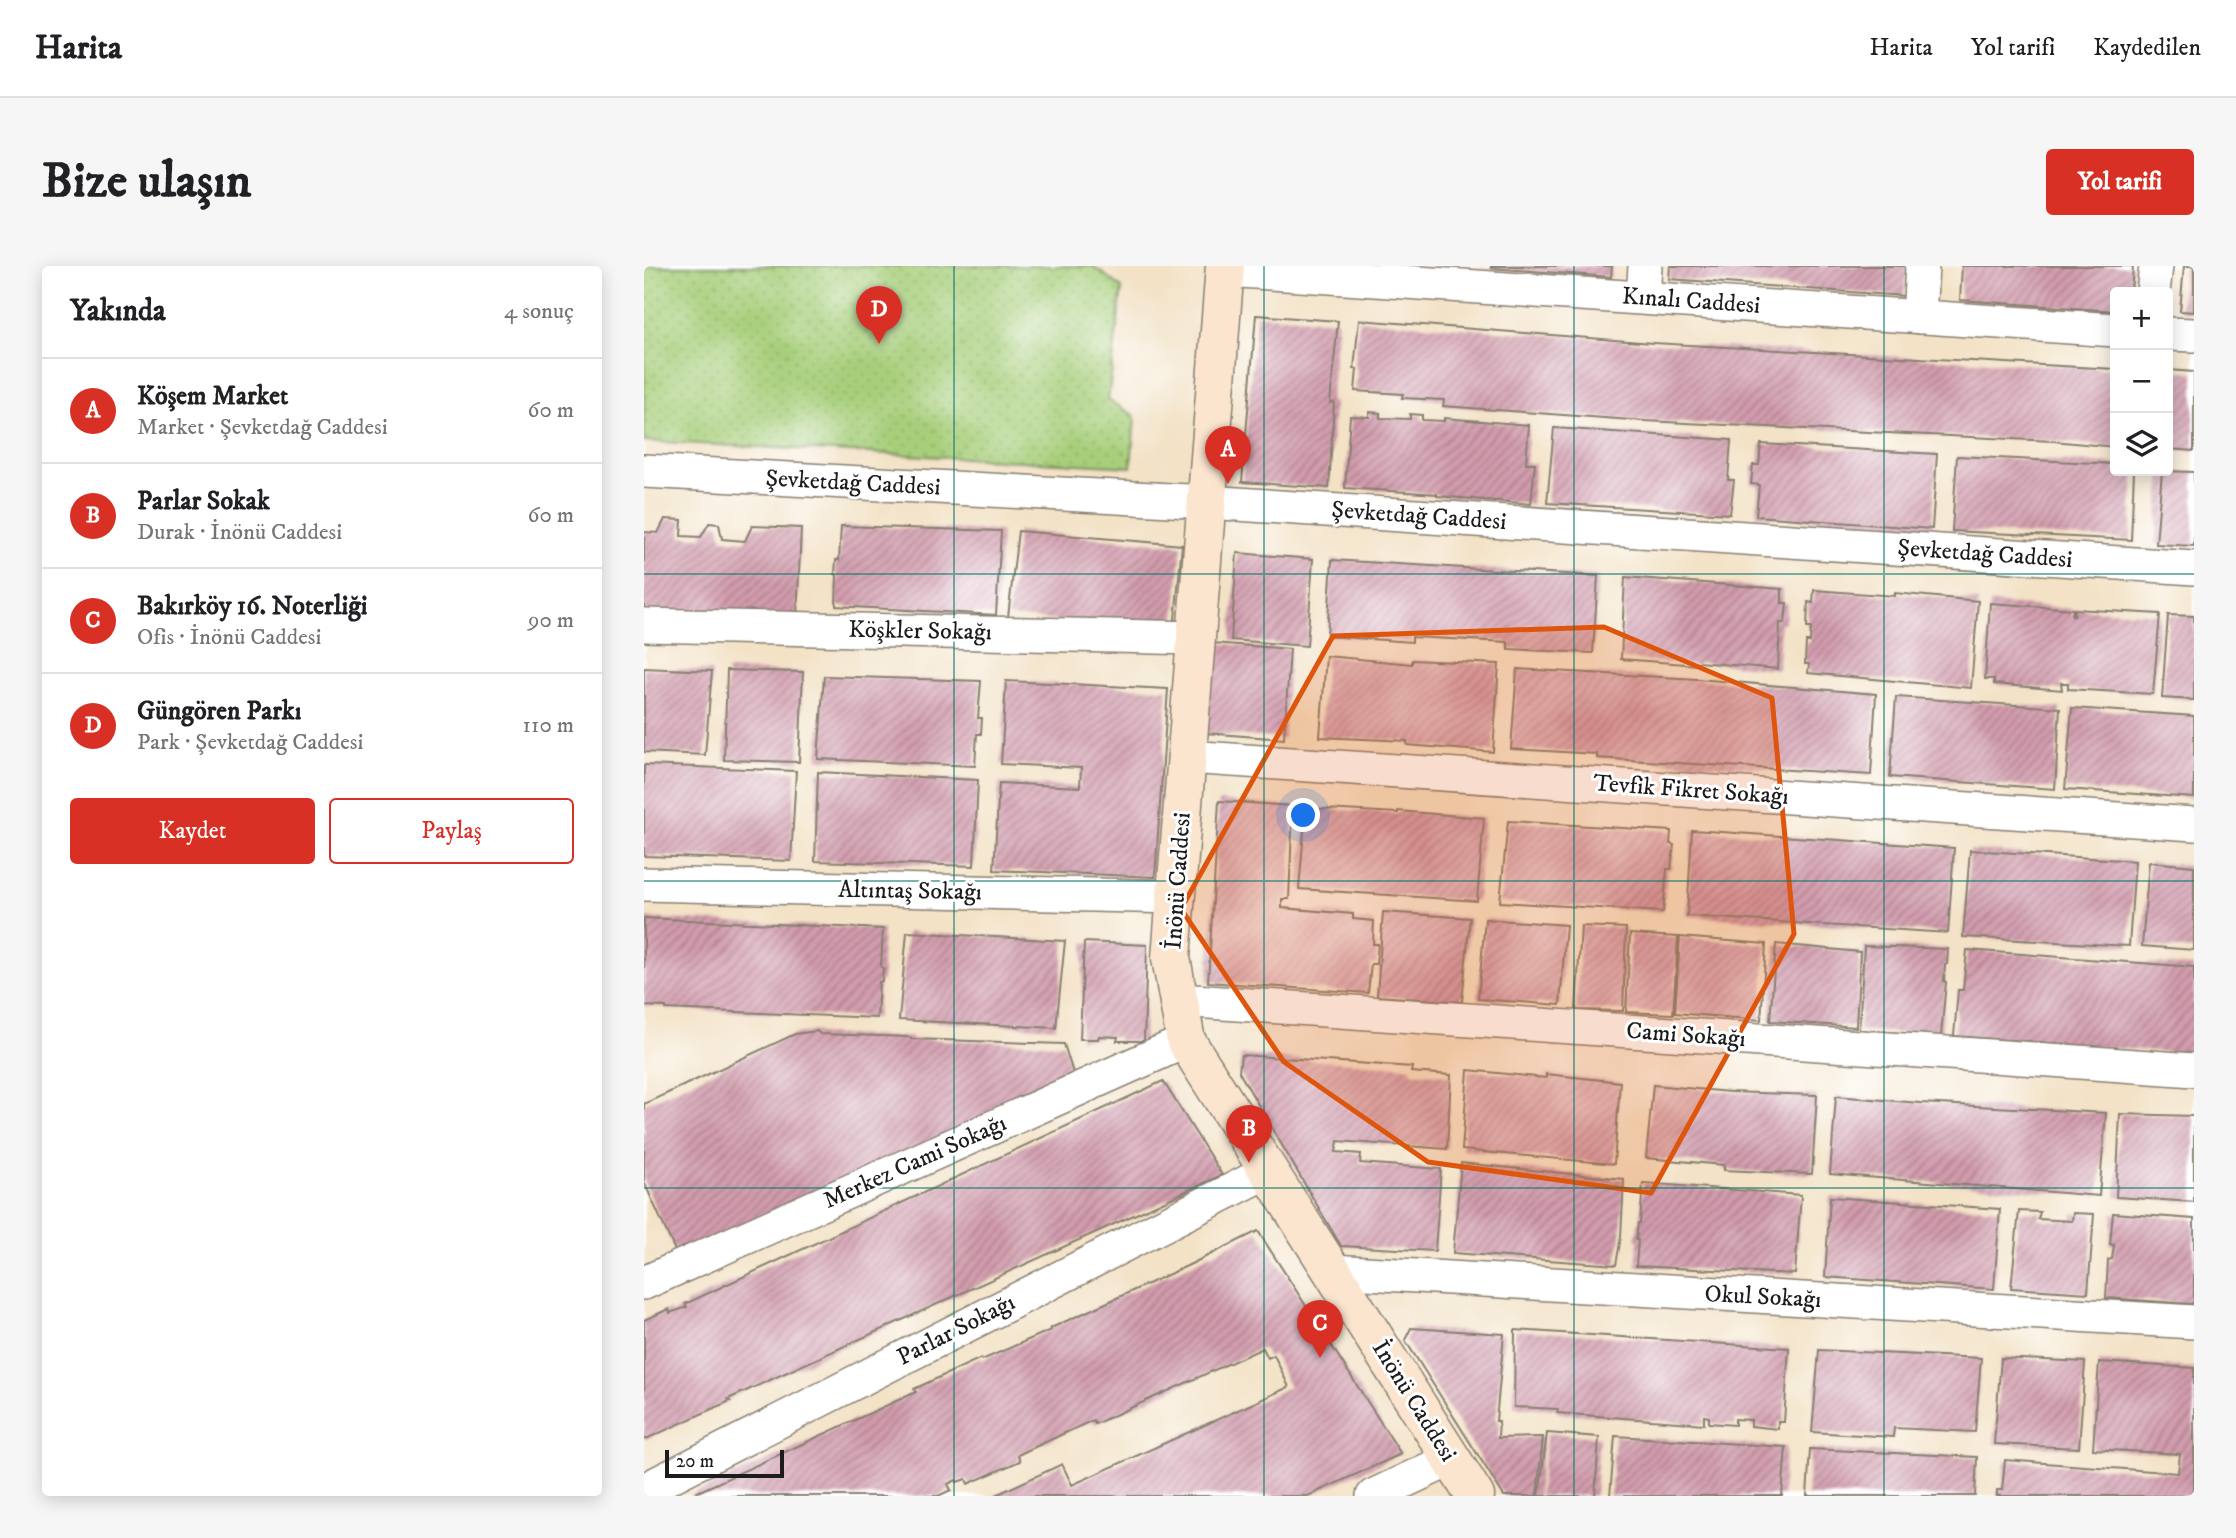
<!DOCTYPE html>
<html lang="tr">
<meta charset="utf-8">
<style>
body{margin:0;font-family:"IM FELL DW Pica",serif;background:#f6f6f6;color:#202124}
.controls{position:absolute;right:21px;top:21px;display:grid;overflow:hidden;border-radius:7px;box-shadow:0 4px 18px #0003}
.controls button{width:63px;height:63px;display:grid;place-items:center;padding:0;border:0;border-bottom:2px solid #e0e0e0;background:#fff;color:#202124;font:35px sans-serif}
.scale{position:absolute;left:21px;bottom:18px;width:119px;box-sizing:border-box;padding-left:7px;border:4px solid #1c1c1c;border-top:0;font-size:19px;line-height:24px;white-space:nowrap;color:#1c1c1c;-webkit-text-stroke:5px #fff;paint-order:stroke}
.you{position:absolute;left:660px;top:550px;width:24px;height:24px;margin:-18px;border:5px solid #fff;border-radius:50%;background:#1a73e8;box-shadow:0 0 0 10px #1a73e833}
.badge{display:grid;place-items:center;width:46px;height:46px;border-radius:50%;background:#d93025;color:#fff;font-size:23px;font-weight:700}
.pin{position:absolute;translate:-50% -58px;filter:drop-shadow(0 2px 4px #0008)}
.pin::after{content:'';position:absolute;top:37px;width:24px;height:21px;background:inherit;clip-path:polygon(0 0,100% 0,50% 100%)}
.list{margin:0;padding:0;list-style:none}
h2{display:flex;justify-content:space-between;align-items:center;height:91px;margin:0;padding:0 28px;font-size:30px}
h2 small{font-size:23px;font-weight:400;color:#757577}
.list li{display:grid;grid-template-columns:46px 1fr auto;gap:21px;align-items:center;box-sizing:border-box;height:105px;padding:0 28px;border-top:2px solid #e0e0e0}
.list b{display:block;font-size:26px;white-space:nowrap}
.list p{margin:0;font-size:23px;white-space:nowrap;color:#757577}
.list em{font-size:23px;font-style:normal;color:#757577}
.actions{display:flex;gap:14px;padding:21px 28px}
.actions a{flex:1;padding:16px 0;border:2px solid #d93025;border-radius:7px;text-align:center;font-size:24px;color:#d93025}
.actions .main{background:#d93025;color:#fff}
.icon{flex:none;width:38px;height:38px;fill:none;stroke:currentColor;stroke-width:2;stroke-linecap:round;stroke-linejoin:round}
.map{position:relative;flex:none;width:1550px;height:1230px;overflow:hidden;border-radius:7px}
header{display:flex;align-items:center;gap:42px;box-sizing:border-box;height:98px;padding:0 35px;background:#fff;border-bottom:2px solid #e0e0e0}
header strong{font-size:33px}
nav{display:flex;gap:38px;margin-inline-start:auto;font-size:24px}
.intro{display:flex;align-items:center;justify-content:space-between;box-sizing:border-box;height:168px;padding:0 42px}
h1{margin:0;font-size:49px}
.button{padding:18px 32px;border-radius:7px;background:#d93025;color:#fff;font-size:24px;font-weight:700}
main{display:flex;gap:42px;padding:0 42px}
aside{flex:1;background:#fff;border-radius:7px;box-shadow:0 4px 18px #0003}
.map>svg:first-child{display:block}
.park{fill:url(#park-dots);stroke:#62764b;stroke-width:2}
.building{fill:url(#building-hatch)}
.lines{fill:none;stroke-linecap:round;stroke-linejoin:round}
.street-casing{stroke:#887f71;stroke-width:36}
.secondary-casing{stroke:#887f71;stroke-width:41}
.street{stroke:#fff;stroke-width:33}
.secondary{stroke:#fbe5cf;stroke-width:38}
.marked{fill:#de560d;fill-opacity:0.2;stroke:#de560d;stroke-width:5;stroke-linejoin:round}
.grid{fill:none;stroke:#0f766e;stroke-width:2;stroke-opacity:0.55}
.labels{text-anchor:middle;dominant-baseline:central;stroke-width:6;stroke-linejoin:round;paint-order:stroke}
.street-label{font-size:24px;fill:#1c1c1c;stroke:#fff}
</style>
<header>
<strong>Harita</strong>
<nav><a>Harita</a><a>Yol tarifi</a><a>Kaydedilen</a></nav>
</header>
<div class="intro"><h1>Bize ulaşın</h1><a class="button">Yol tarifi</a></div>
<main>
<aside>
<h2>Yakında<small>4 sonuç</small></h2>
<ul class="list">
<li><span class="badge">A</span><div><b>Köşem Market</b><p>Market · Şevketdağ Caddesi</p></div><em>60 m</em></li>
<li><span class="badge">B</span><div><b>Parlar Sokak</b><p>Durak · İnönü Caddesi</p></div><em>60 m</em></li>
<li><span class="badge">C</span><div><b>Bakırköy 16. Noterliği</b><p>Ofis · İnönü Caddesi</p></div><em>90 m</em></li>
<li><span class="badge">D</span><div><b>Güngören Parkı</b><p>Park · Şevketdağ Caddesi</p></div><em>110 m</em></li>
</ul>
<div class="actions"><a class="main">Kaydet</a><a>Paylaş</a></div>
</aside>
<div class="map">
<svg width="1550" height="1230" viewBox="0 0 1550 1230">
<defs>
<pattern id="park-dots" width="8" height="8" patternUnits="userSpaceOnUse" patternTransform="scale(1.75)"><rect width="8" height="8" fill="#a7cf7a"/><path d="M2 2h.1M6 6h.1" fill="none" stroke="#8fb169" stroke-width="1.8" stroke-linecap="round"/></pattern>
<pattern id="building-hatch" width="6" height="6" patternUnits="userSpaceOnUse" patternTransform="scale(1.75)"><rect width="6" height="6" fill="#d29cad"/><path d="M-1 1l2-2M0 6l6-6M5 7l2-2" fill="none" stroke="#aa7e8c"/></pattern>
</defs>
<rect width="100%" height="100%" fill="#fff"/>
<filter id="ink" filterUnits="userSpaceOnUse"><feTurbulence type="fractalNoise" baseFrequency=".0143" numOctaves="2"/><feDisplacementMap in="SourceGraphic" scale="14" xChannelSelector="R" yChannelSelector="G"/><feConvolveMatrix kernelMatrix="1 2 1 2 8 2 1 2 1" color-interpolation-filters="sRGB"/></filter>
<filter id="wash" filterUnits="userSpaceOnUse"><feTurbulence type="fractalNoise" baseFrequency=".00686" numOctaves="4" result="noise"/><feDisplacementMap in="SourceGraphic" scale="28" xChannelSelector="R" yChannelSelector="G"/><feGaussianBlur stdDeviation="1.57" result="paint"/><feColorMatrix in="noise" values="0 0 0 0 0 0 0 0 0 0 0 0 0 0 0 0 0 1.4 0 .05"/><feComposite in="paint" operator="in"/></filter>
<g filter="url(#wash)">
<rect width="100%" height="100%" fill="#f3e2c6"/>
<path class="park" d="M0,0H449L478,22L464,134L491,150L487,201L0,175Z"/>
<g id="blocks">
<path class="building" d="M847,0H968L967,11L847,2Z
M1026,0H1263L1260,30L1025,13Z
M1318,0H1489L1487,26H1471V45L1316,34Z
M1540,0H1550V46L1536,45Z
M612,49L694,55L686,137L690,136L685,222L598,216Z
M715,54L1009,77L1471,103V181L1409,175L1001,155L799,140L800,134L758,132L759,128L711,125L713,103H710Z
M1524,104L1550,106V185L1524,183Z
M725,146L736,147V152L766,153V148L778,149V154L800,155V152L885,159L882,197H891L887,238L793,230V228L701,222L706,150L725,151Z
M910,162L1087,174L1084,214H1090L1086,248L903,237Z
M1117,178L1293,188L1288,263L1112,250L1115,219L1107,218L1109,199H1115Z
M1313,190L1471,198V205H1490L1487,274L1308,265Z
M1518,205L1550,206V280L1512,278Z
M21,253L38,254L37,270L57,271L65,257L75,258L78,273L101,275L108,260L157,262L153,352L0,345V266L14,267Z
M197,260L357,265L352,349L192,340L193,309L191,308L192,294H195Z
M374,265L538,279L530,364L364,351Z
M593,287L669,293L663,380L587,374Z
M688,294L954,310L949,387L864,383V376L768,371V376L683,370Z
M981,311L1138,323V337H1143L1141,357H1136L1134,403L1054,396V399L977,393Z
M1170,324L1251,330V327L1334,335L1327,422L1164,407L1165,398H1161L1162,376H1166L1167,362H1163L1164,336L1169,337Z
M1346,337L1429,343L1428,349L1430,350L1431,343L1516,348L1509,428L1424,423V417H1417L1418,424L1350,418V413H1341Z
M1524,349L1550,350V434L1518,432Z
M568,377L646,383L640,473L562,467Z
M682,390L768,398V394L855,398L849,486L763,479V475L676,471Z
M0,402L68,405L61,489L0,486Z
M873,403L1053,413L1232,428L1227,509L953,492V488L867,483Z
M83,404L159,406L155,496L80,494Z
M180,410L337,415L334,452H338L337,468H333L331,500L174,493Z
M362,415L524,423L511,611L350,604L355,517L436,521L437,502L357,498Z
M1252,431L1416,442L1411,523L1246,511Z
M1428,442L1550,450V532L1421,523Z
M0,499L152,505L147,595L0,590Z
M174,506L334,514L330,600L171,595Z
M575,535L649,540L645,633H638V642L709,648V653L730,655L729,678H734L732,698H727L724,727L564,716Z
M662,542L754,547V545L840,552L833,635L655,623Z
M864,555L1027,565L1026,578L1030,579L1027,603H1023L1019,646L856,636Z
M1048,564L1310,582L1304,667L1043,650Z
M1326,584L1491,595L1485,680L1319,671Z
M1505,596L1550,600V684L1498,680Z
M739,646L826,652L818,736L733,730Z
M0,652L239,663L237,701L239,702L238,715L235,716L233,752L22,743V741L0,740Z
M841,653L922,659L916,739L834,733Z
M937,660L982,662L979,745L932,744Z
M263,666L421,675L412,762L255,754Z
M986,668L1034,671L1029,748L982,746Z
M1036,671L1122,678L1117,754L1031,747Z
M440,676L503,679L500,775H473L474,771L455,770L454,773H436Z
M1132,678L1216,686L1212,761L1126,755Z
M1220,680L1304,683L1303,698H1301L1300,715L1302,716L1297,770L1215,764Z
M1323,684L1550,701V788L1310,770L1314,724H1319Z
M173,765L176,768L266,771L267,773L420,778L432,817L37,998L0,916V838L151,768Z
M597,789L768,801L767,806L807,809L803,883L694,875L692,886L717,888L716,897L797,903L791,985L697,980L595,806Z
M824,804L902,812V808L976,816L970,898L818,884Z
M519,815L578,909L84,1133L86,1135L0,1174V1054L25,1043L26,1047L43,1041L41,1038Z
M1009,819L1086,826L1173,829L1168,908L1080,904V899L1002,892Z
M1192,830L1276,837L1462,847L1455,930L1186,908Z
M1476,848L1550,850V936L1472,931Z
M817,897L980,913L977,971L972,999L809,987Z
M999,917L1157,929L1151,1008L992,1000L994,974H992L994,957H996Z
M1186,931L1356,943L1350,1023L1181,1011Z
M1375,945L1396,946L1394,953L1428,955L1429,947L1450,948L1444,1027L1367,1022Z
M1469,947L1550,953V1035L1548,1038L1462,1032L1464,994L1468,993L1470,979L1466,978Z
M614,965L757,1188L664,1230H350L418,1198L428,1219L645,1121L630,1089L624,1092L619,1082L451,1158L449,1154L382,1185L374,1189L376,1195L324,1218L322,1213L313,1216L312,1214L304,1218L307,1224L294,1230H45L272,1126L270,1123L337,1092L338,1094L407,1064V1062L543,1000Z
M767,1062L860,1068L852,1155H855L854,1172L899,1171L893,1230H860L761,1074Z
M871,1064L1145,1082L1140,1156H1134V1163L1107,1160V1154L1091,1153V1159L1065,1157V1151L1060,1150V1158L913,1147L914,1143L870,1141Z
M1175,1084L1337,1092L1331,1166L1250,1162L1249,1171L1168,1166Z
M1357,1092L1441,1096L1435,1182L1350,1178Z
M1455,1096L1550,1102V1230H1353V1224H1358L1361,1194L1534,1207L1536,1188L1449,1183Z
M903,1167L955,1171L951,1230H895Z
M971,1170L1142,1181L1138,1230H966Z
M1166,1183L1333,1191L1331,1230H1163Z"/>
</g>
</g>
<g filter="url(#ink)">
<use href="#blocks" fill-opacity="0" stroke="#887f71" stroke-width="2"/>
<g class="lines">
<g class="street-casing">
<path id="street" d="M581,4L1471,64
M1509,26L1512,0
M999,32L1001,0
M1275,51L1278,0
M1524,68L1550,69
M0,205L563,236L1550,302
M0,359L552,372
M543,491L1550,558
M0,618L533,631
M535,734L1550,804
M688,1005L1550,1056
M0,1017L542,775
M0,1224L625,905
M729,1230L807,1193"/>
</g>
<g class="secondary-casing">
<path id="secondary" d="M581,0L527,692L542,775L831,1230"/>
</g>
<use href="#street" class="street"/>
<use href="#secondary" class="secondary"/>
</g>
</g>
<path class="marked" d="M960,361L1128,432L1150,668L1007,927L784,896L640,796L537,643L689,370Z"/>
<path class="grid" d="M310,0V1230M620,0V1230M930,0V1230M1240,0V1230M0,308H1550M0,615H1550M0,922H1550"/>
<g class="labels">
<g class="street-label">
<text transform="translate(1047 35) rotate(4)">Kınalı Caddesi</text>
<text transform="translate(209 217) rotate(3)">Şevketdağ Caddesi</text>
<text transform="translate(775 250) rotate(4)">Şevketdağ Caddesi</text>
<text transform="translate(1341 288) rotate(4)">Şevketdağ Caddesi</text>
<text transform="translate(276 365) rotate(1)">Köşkler Sokağı</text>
<text transform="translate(1047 524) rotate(4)">Tevfik Fikret Sokağı</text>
<text transform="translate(534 615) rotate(-86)">İnönü Caddesi</text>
<text transform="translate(266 625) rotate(1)">Altıntaş Sokağı</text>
<text transform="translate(1042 769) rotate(4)">Cami Sokağı</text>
<text transform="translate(271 896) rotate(-24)">Merkez Cami Sokağı</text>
<text transform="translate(1119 1031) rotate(3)">Okul Sokağı</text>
<text transform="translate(312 1064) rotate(-27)">Parlar Sokağı</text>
<text transform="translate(770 1135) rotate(58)">İnönü Caddesi</text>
</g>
</g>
</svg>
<div class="controls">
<button>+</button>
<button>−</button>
<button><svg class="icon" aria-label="layers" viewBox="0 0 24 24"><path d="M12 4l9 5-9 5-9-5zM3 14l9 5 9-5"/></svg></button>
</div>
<div class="scale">20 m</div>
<div class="you"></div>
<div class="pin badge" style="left:584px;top:218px">A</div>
<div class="pin badge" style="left:605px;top:897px">B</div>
<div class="pin badge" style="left:676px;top:1092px">C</div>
<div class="pin badge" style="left:235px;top:78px">D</div>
</div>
</main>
